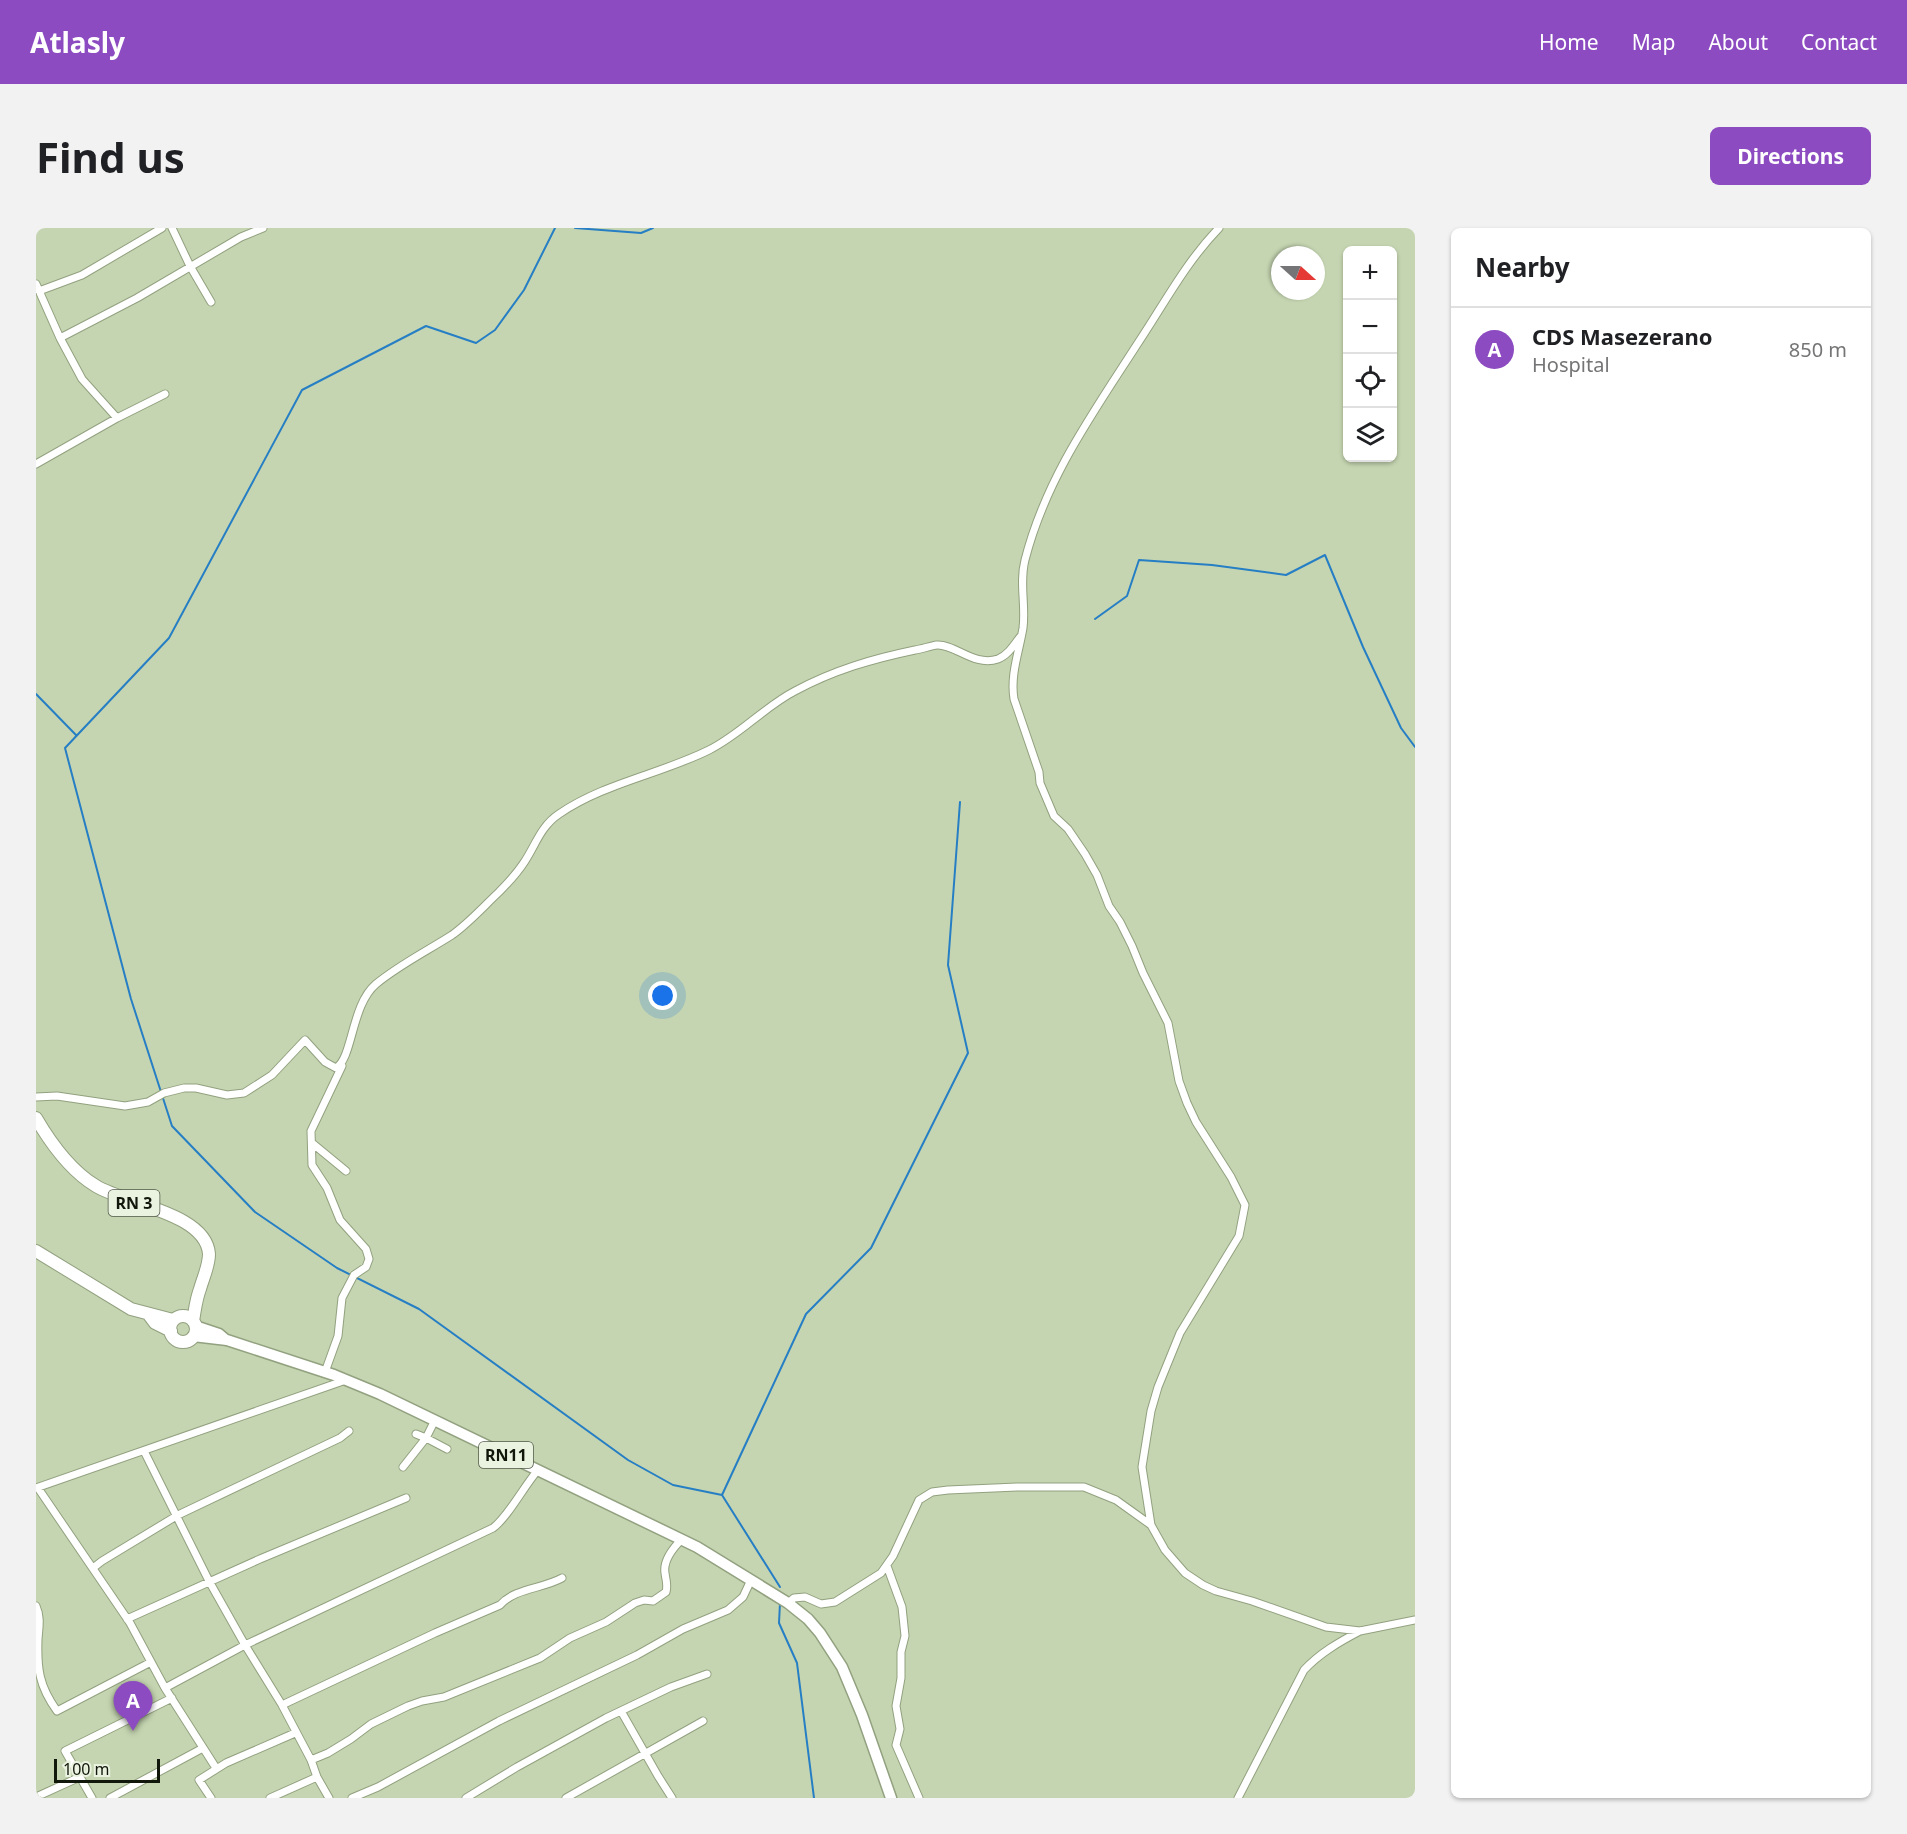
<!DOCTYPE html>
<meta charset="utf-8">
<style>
body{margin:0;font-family:"Noto Sans",sans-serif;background:#f2f2f2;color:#202124}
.controls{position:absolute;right:18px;top:18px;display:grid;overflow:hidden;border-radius:9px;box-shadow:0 2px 4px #0004}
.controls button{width:54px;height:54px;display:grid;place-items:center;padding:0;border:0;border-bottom:2px solid #e0e0e0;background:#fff;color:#202124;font:30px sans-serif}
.compass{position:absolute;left:1235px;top:18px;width:54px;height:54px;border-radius:50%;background:#fff;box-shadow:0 2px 4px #0004;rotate:111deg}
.scale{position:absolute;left:18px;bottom:15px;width:106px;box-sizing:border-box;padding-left:6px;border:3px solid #11170a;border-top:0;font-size:16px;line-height:21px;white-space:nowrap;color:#11170a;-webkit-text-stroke:4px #eaf2e0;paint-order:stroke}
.you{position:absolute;left:627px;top:768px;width:21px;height:21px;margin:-15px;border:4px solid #fff;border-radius:50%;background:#1a73e8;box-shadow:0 0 0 9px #1a73e833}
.badge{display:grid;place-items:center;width:39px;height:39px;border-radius:50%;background:#8c4bc0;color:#fff;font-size:20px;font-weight:700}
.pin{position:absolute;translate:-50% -50px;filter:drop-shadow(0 2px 3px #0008)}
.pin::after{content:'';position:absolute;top:32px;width:21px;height:18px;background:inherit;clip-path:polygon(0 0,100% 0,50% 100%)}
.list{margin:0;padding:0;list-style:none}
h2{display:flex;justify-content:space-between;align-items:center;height:78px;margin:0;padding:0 24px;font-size:26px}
h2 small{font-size:20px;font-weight:400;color:#757577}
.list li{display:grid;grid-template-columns:39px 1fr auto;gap:18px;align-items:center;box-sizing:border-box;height:84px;padding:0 24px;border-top:2px solid #e0e0e0}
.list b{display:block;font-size:22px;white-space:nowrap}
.list p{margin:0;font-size:20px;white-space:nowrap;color:#757577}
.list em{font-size:20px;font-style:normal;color:#757577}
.icon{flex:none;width:33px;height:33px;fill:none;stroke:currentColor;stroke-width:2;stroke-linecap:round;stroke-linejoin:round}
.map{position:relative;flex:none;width:1379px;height:1570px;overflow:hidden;border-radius:9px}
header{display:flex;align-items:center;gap:36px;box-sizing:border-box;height:84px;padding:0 30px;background:#8c4bc0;color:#fff}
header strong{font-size:28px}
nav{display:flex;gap:33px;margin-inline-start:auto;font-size:21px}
.intro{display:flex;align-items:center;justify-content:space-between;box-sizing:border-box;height:144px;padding:0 36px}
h1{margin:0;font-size:42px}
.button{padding:15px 27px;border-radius:9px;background:#8c4bc0;color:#fff;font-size:21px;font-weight:700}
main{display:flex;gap:36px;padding:0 36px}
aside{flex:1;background:#fff;border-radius:9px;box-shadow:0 2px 4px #0004}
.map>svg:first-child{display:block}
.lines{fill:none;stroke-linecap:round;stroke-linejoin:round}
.stream{stroke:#267ec4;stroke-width:2}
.street-casing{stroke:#92a17f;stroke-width:9}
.primary-casing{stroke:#92a17f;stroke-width:13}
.highway-casing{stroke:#92a17f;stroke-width:14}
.street{stroke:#fff;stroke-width:7}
.primary{stroke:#fff;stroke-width:10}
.highway{stroke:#fff;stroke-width:12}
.labels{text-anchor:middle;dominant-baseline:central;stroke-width:4.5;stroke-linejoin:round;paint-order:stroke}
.shield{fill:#eaf2e0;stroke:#52594a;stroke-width:1.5}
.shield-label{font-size:16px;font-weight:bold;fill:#11170a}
</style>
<header>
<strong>Atlasly</strong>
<nav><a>Home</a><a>Map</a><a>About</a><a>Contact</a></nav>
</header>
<div class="intro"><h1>Find us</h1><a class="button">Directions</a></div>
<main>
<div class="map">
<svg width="1379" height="1570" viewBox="0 0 1379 1570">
<rect width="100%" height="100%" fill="#c5d5b1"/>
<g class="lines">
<path class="stream" d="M519,0L488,62L459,102L440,115L390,98L266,162L133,410L29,520L95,771L136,898L219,984L301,1040L383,1081L592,1232L637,1257L686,1267
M539,0L605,5L617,0
M1059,391L1091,368L1103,332L1176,337L1250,347L1289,327L1327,419L1365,500L1379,519
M0,466L40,507
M744,1359L686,1267L770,1086L835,1020L932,825L912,737L924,574
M744,1375L743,1395L761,1435L778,1570"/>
<g class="street-casing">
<path id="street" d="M136,0L154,38L175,74
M1183,0C1150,34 1128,76 1102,115C1057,185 1010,250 989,332C983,355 990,377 987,400C983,424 974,447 978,471L1003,544L1004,555L1018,588L1032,601L1049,626L1061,647L1073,678L1084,694L1096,718L1107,745L1132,795L1143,853L1151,875L1160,894L1195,949L1209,977L1203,1008L1144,1105L1122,1159L1115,1183L1106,1239L1115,1297L1129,1322L1149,1345L1167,1357L1180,1363L1216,1373L1290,1399L1324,1403L1379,1392
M0,56L24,110L46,151L81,190
M3,63L46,47L126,0
M24,110L101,70L205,9L227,0
M0,236L81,190L129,166
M0,869L21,868L89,878L112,874L128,865L148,860H160L191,867L208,865L236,847L269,812L289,834L300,840C317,830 315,777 340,756C363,737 391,723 416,707C433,695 448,678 463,664C472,655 482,644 489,633C500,616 505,598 523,586C568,555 625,546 673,522C705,506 728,479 759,463C798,442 836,431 879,422C886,421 894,418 901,417C919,416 938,439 962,431C972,427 978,417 984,409
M276,915L310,943
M289,1144L302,1108L306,1070L318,1047L330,1039L333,1031L330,1021L304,992L291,960L276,937L275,903L306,838
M399,1192L390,1210L411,1221
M108,1223L173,1353L209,1417L246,1477L275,1532L281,1549L293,1570
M367,1239L390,1210L380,1206
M0,1260L310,1152
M2,1260L94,1395L129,1460L180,1540
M851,1338L866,1379L869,1408L865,1424V1450L860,1478L864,1501L860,1517L883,1570
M57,1340L66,1333L142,1287L304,1210L313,1203
M752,1375L758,1370L769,1369L785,1376L799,1374L845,1345L857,1328L883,1272L896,1264L912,1262L981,1259H1048L1080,1272L1115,1297
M0,1378C5,1389 3,1399 2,1411C1,1441 3,1458 21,1483L115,1434
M91,1391L224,1331L370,1270
M129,1460L209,1417L457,1300C472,1289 488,1258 502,1242
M246,1477L399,1405L464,1377C479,1360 506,1361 526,1350
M585,1483L622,1548L636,1570
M275,1532L292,1525L315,1511L335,1496L372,1478L386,1473L408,1469L504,1430L534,1410L570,1394L599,1375L608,1372L617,1373L630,1364C632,1357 630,1353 629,1345C627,1333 637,1320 646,1311
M0,1569L44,1549
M56,1570L29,1523L136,1470
M74,1570L167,1520
M175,1570L163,1552L190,1535L259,1505
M234,1570L281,1549
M316,1570L342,1559L463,1493L601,1427L647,1401L692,1382L707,1369L715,1352
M430,1570L481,1539L570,1490L635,1459L671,1446
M530,1570L667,1493
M1202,1570L1268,1442C1284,1425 1303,1414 1324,1403"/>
</g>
<g class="primary-casing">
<path id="primary" d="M159,1098L183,1106L190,1112
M157,1108L191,1112L298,1147L344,1166L661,1319L752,1375L772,1391L784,1405L806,1439L826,1487L855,1570"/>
</g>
<g class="highway-casing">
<path id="highway" d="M0,890C14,914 35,943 60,958C89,976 170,985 173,1026C173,1038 167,1050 164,1061C160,1071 159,1082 157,1093
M0,1023L95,1081L137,1092
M113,1087L119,1095L135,1103
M134 1101a13 13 0 1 1 26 0a13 13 0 1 1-26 0Z"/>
</g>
<use href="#street" class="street"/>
<use href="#primary" class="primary"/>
<use href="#highway" class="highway"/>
</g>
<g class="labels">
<g class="shield">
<rect x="72.5" y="962" width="51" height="26" rx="4.5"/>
<rect x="443" y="1214" width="54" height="26" rx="4.5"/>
</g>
<g class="shield-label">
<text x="98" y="975">RN 3</text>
<text x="470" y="1227">RN11</text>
</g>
</g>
</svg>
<div class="controls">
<button>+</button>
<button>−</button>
<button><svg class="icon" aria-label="locate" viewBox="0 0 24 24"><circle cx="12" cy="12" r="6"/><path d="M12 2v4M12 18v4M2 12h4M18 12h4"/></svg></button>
<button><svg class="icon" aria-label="layers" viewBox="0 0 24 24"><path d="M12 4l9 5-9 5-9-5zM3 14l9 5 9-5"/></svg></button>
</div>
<svg class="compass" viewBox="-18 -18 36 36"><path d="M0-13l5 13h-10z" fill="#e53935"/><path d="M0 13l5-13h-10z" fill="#757577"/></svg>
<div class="scale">100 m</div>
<div class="you"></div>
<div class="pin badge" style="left:97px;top:1503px">A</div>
</div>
<aside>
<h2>Nearby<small></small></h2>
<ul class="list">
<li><span class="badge">A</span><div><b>CDS Masezerano</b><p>Hospital</p></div><em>850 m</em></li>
</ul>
</aside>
</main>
